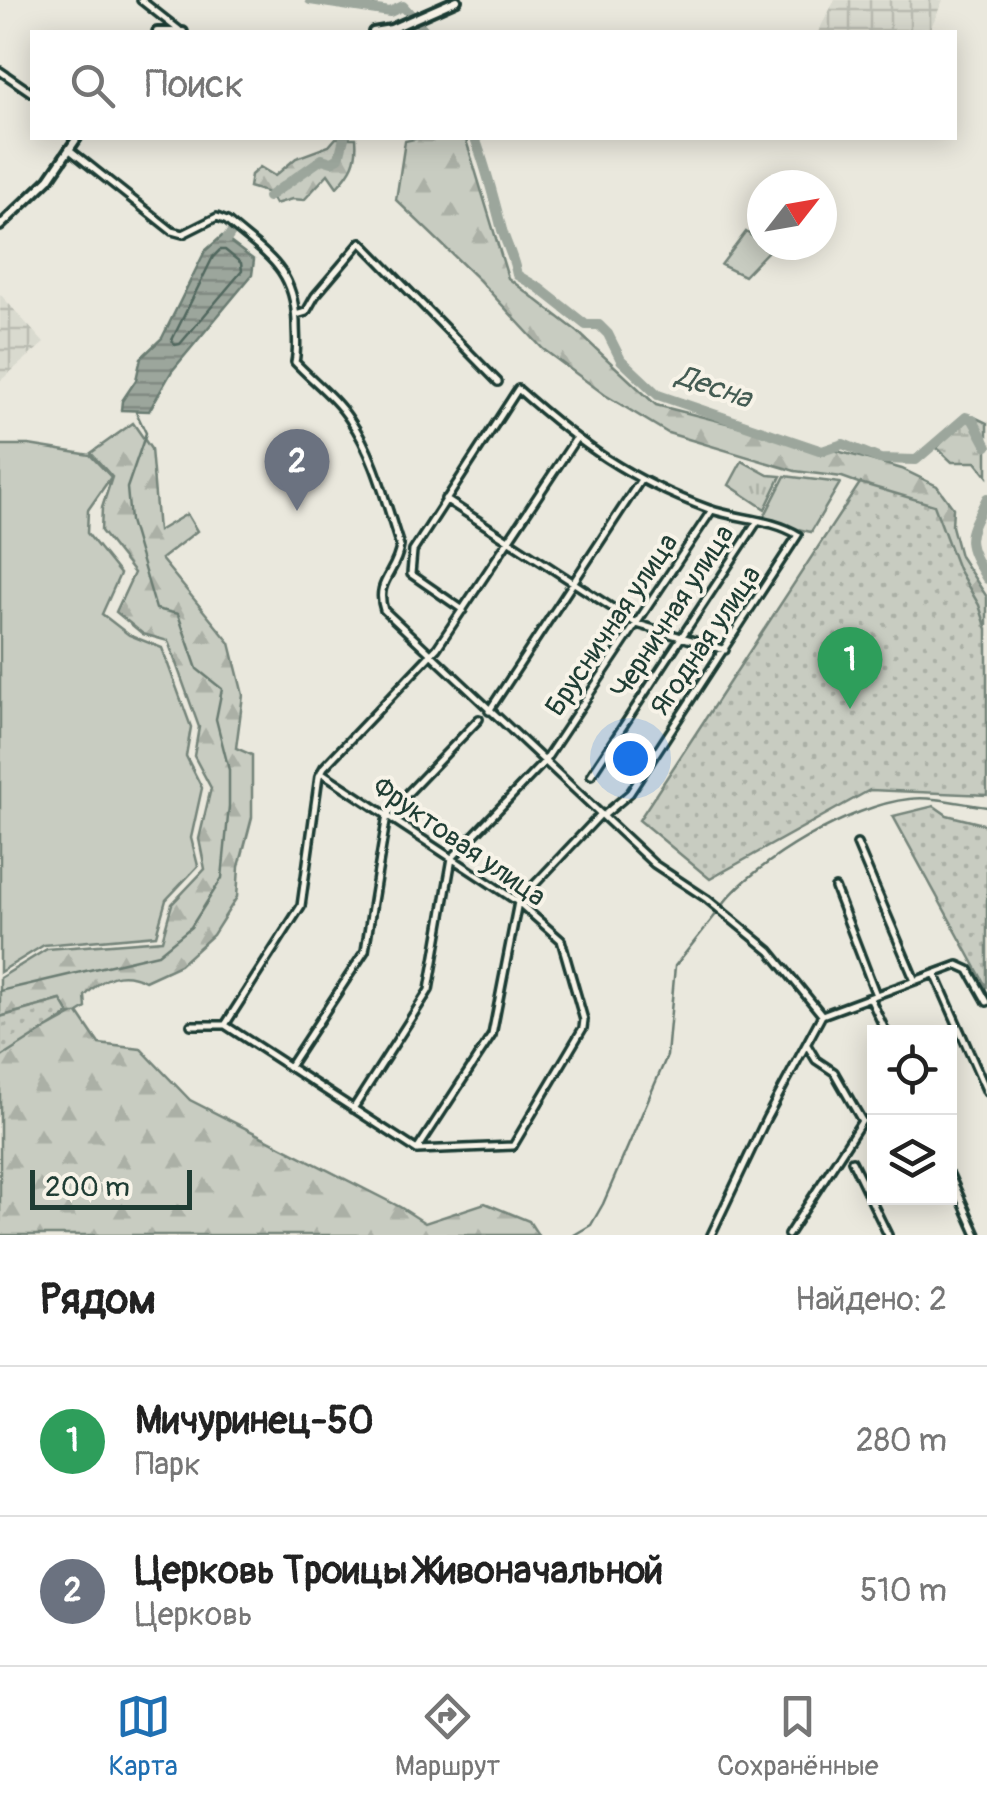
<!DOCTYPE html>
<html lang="ru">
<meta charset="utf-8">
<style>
body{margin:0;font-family:Pangolin,sans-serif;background:#f6f6f6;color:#222}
.controls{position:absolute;right:30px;bottom:30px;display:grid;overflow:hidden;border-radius:0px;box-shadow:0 5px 25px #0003}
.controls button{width:90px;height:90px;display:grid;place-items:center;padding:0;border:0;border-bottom:2px solid #e0e0e0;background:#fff;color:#222;font:50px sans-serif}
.compass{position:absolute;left:747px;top:170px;width:90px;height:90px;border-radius:50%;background:#fff;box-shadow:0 5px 25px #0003;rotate:59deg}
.scale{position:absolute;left:30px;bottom:25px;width:162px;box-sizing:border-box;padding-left:10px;border:5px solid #1f3d34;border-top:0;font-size:28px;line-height:35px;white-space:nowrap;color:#1f3d34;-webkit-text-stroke:8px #f7f3e8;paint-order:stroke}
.you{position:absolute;left:630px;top:758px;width:35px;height:35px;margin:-25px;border:8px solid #fff;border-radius:50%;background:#1a73e8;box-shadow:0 0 0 15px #1a73e833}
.badge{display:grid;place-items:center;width:65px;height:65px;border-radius:50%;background:#1f6fb2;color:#fff;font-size:32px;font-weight:700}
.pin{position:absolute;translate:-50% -82px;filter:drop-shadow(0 2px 5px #0008)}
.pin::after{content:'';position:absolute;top:52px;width:35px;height:30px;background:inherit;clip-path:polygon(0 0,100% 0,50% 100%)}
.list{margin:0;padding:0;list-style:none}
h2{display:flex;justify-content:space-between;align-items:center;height:130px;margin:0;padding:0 40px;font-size:42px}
h2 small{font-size:32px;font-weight:400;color:#767676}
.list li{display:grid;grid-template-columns:65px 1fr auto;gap:30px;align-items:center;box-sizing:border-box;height:150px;padding:0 40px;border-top:2px solid #e0e0e0}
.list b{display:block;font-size:38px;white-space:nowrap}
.list p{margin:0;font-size:32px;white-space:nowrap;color:#767676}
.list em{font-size:32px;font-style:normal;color:#767676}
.icon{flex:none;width:55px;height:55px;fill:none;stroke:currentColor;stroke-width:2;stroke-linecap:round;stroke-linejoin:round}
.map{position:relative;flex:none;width:987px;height:1235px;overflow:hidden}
.search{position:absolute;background:#fff;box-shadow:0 5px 25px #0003;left:30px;right:30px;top:30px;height:110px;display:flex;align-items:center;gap:25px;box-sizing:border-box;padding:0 35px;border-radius:0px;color:#767676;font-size:38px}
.sheet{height:430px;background:#fff}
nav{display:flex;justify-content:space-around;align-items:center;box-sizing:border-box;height:140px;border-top:2px solid #e0e0e0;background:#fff;font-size:28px;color:#767676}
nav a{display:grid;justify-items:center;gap:5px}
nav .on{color:#1f6fb2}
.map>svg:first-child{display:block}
.industrial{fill:url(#industrial-grid)}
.grass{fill:#c8ccc1;stroke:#74847a;stroke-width:2.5}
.forest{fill:url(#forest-firs);stroke:#74847a;stroke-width:2.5}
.wetland{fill:url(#wetland-marsh);stroke:#74847a;stroke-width:2.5}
.park{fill:url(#park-tufts);stroke:#74847a;stroke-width:2.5}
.garden{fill:url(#garden-dots);stroke:#74847a;stroke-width:2.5}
.water{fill:url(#water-rules);stroke:#6a7c72;stroke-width:2.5}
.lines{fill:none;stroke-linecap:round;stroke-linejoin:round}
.shore{stroke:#51675e;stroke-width:2.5}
.stream{stroke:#6a7c72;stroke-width:2.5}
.river{stroke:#9ca69c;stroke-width:10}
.street-casing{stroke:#1f3d34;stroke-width:12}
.secondary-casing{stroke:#1f3d34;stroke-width:14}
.street{stroke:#f7f3e8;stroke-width:5}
.secondary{stroke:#f7f3e8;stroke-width:6}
.labels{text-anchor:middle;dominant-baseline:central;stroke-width:8;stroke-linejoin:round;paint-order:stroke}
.street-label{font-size:28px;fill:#1f3d34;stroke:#f7f3e8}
.water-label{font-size:30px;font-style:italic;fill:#445c53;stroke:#f7f3e8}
</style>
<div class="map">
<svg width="987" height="1235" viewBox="0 0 987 1235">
<defs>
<pattern id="industrial-grid" width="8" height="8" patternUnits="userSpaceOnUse" patternTransform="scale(2.5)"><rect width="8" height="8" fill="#d9dacf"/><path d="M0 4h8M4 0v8" fill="none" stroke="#babcb2"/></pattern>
<pattern id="forest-firs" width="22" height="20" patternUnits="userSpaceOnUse" patternTransform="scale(2.5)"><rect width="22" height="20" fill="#c8ccc1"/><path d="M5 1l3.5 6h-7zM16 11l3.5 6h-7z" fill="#abb0a6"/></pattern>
<pattern id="wetland-marsh" width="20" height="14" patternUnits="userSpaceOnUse" patternTransform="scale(2.5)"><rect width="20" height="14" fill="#c8ccc1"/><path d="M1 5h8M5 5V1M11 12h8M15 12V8" fill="none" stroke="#abb0a6"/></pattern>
<pattern id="park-tufts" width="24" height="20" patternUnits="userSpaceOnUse" patternTransform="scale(2.5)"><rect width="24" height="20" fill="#c8ccc1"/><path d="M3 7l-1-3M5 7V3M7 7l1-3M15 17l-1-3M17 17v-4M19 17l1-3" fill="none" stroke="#abb0a6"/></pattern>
<pattern id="garden-dots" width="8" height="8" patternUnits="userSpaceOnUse" patternTransform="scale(2.5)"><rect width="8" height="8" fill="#c8ccc1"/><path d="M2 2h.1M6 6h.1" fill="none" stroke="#abb0a6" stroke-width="1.8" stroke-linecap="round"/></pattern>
<pattern id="water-rules" width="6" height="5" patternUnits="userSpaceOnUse" patternTransform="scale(2.5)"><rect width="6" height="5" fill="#9ca69c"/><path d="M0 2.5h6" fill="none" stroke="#7f8880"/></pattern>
</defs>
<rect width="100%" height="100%" fill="#eae8dd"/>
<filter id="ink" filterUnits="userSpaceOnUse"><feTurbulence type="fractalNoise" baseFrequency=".01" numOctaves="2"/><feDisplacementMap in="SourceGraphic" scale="20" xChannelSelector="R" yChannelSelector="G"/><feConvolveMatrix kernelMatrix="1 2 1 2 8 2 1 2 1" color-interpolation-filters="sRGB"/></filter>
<g filter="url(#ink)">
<path class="industrial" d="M835,0H943L929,32H818Z
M0,294L44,343L0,381Z"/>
<path class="grass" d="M746,232L770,249L744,276L721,265Z
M0,445H29L90,455L111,477L88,510L87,533L120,574L102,614L129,635L162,648L191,727L186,756L202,788L191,838L198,866L166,900L156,935L44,945L0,972Z
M785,476L840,483L811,532L762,521Z"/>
<path class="forest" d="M336,138H356C358,160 352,171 337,187L328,174L304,200L292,199L275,204L269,193L249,187L251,175L260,167L275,176L296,158L329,146Z
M419,138L466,140L508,278L578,332L656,405L864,458L902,469L937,486L953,508L952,526L960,556L987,597V626L976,606L867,486L842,477L795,471L668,433L605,395L543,349L477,278L396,200L405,141Z
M133,423L151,449L158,531L187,514L197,531L161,559L230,643L243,695L236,748L252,755V817L239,867L237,897L213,935L180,965L145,981C121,969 103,977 85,996L86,1008L78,1013L99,1044L141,1049L190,1100L400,1207L425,1223L485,1203L529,1221L538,1235H0V1055L74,1014H69L60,1000L0,1017V978L47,949L162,940L172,904L205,869L199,839L211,788L194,756L199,727L168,641L143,634L116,612L134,573L101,531L102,508L112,477L91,453Z"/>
<path class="wetland" d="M970,415L987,423V476L976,462H952L937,448L957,424Z"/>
<path class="park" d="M742,461L768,475L781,476L765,509L729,485Z"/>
<path class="garden" d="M860,483L934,505L958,569L979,605L987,629V795L870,790L710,879L639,820Z
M934,806L947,815L987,825V988L893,816Z
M61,1000L69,1014L0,1058V1017Z"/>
<path class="water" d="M222,236L254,260L252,275L172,371L149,411L121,410L122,401L136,380L141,358L162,338L205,251Z"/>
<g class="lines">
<path class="shore" d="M220,250H225L241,263L242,271L180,344L175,345L172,340L213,257Z"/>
<path class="stream" d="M374,0V10
M722,905C757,860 852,805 909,799C934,796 962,804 987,807
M0,991L158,954L191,927L222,878L229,806V770L216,719L222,689L197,669L178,614L156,609L130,521L127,488L146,433L136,412
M574,1235L591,1225L603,1204L667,1056L675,966L717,913"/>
<path class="river" d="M310,0L390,12L403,6L426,32
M475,138C486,168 494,198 502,230C507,246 514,258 517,275L539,288L586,325H599L608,334L621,360L658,395L822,451L843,444L880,459L916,460L966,417L973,420L987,446
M268,197L322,159L332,162L339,158L344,138
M227,239L231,233
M987,498C966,539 963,539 987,579"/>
<g class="street-casing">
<path id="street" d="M141,0L179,30
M0,71L32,93
M70,150L172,231L183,234L217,217L227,221C266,255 294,267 296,322C296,336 298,349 295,362C313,381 336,398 350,420C375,456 386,504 400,546C397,573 374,581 384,610L654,864L707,899L770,951L822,1015
M296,315L306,312L315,296L361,242L498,382
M445,499L637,624L725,650
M463,610L411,574L413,551L518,389C581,445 628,479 709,509C737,519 773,519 798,535L630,793L603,816
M489,711L640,481
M591,775L757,522
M857,844L915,981
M835,888L876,995
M935,974L987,1092
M870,998L886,1032
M191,1025H225L417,1150L513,1146L583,1028L584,1020L561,940L518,902L321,772
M225,1025L301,906L319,776L324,767L437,648L575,440
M289,1067L365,951L387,815L479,719
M353,1109L429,990L452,858L544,762L712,510
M417,1150L492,1035L518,902L601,814
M852,1161L888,1235
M950,1175L977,1235
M711,1235L766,1119L822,1015L958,965L969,970L987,1002
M788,1235L862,1121L834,1072L816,1060L807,1045"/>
</g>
<g class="secondary-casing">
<path id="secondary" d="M157,32H183
M373,32L391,29L457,0
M0,226L49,179L77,138"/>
</g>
<use href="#street" class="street"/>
<use href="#secondary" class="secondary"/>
</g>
</g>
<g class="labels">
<g class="street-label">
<text transform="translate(673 612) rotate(-57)">Черничная улица</text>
<text transform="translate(612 625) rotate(-56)">Брусничная улица</text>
<text transform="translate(706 641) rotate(-56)">Ягодная улица</text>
<text transform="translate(459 842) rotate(35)">Фруктовая улица</text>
</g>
<g class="water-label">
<text transform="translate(714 387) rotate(19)">Десна</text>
</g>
</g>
</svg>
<div class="controls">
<button><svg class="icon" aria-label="locate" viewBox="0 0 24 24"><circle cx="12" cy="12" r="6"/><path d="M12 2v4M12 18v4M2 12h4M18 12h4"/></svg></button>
<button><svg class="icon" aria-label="layers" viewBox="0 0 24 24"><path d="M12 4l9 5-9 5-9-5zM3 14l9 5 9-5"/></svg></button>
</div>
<svg class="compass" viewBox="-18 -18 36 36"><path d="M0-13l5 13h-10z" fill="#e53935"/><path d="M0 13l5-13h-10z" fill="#767676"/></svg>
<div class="scale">200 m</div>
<div class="you"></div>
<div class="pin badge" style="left:850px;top:709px;background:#2e9e5b">1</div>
<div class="pin badge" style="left:297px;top:511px;background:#6b7280">2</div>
<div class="search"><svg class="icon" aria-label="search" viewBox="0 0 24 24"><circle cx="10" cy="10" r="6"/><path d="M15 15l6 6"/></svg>Поиск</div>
</div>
<section class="sheet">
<h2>Рядом<small>Найдено: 2</small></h2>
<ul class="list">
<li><span class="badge" style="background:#2e9e5b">1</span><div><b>Мичуринец-50</b><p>Парк</p></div><em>280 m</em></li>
<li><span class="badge" style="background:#6b7280">2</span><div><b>Церковь Троицы Живоначальной</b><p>Церковь</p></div><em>510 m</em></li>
</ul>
</section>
<nav>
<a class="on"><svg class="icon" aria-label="map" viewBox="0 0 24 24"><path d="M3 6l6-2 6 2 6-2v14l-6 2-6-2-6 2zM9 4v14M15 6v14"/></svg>Карта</a>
<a><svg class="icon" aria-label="directions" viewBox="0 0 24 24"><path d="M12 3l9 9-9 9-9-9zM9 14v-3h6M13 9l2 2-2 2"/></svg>Маршрут</a>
<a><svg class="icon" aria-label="saved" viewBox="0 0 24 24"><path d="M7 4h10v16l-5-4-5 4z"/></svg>Сохранённые</a>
</nav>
